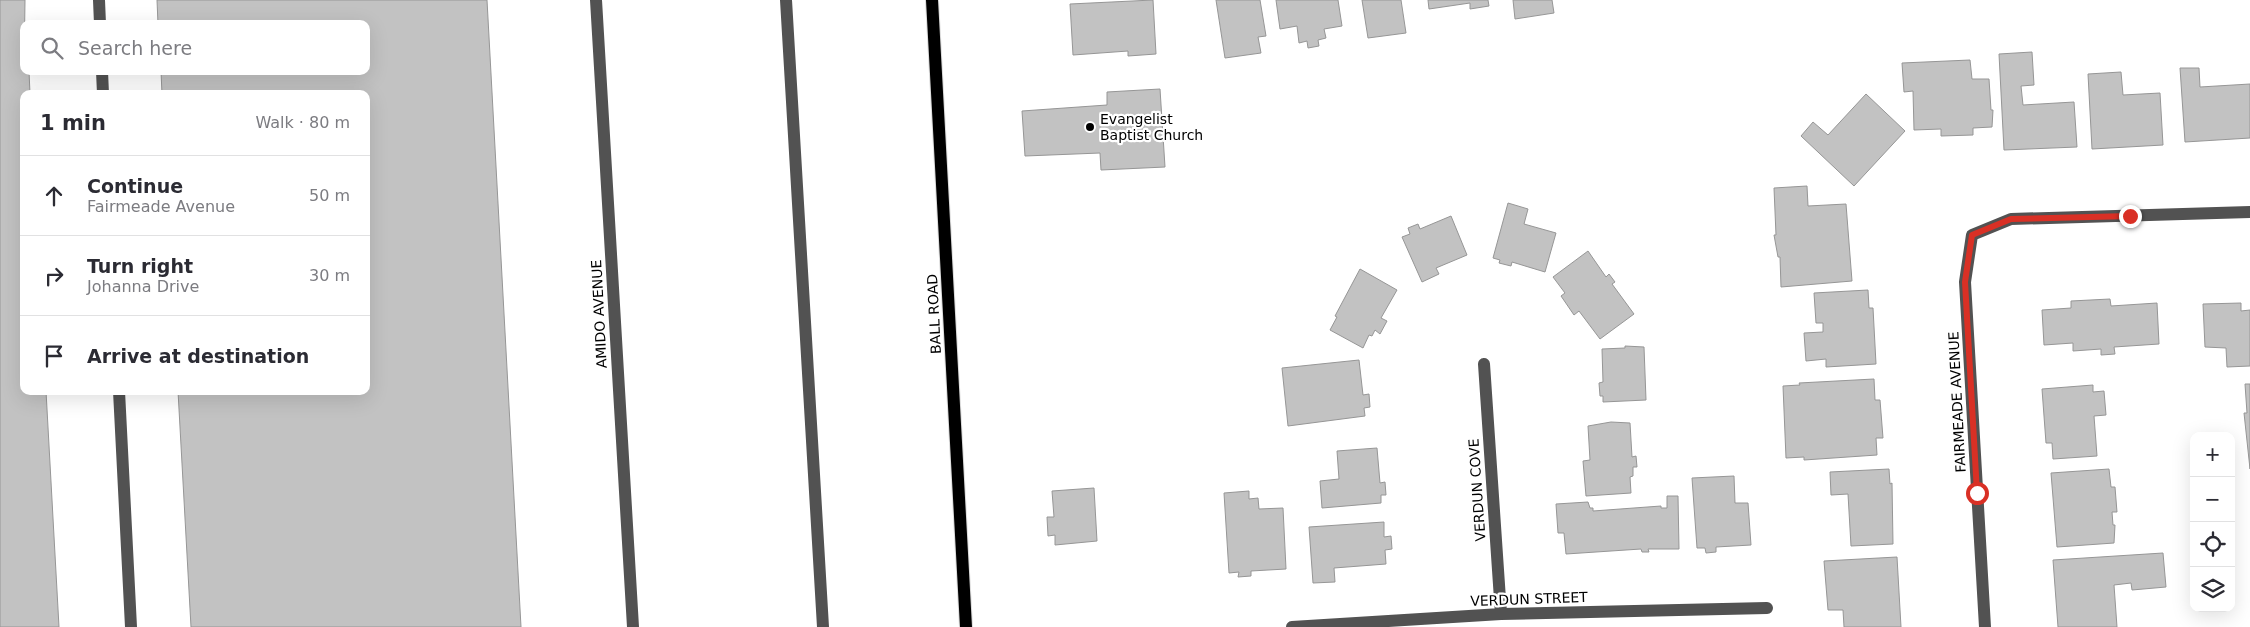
<!DOCTYPE html>
<meta charset="utf-8">
<style>
body{margin:0;font-family:"DejaVu Sans",sans-serif;background:#f2f2f3;color:#2b2b33}
.controls{position:absolute;right:15px;bottom:15px;display:grid;overflow:hidden;border-radius:10px;box-shadow:0 5px 20px #0002}
.controls button{width:45px;height:45px;display:grid;place-items:center;padding:0;border:0;border-bottom:1px solid #e1e1e2;background:#fff;color:#2b2b33;font:25px sans-serif}
.stop{position:absolute;width:15px;height:15px;margin:-11px;border:4px solid #d93025;border-radius:50%;background:#fff}
.stop.end{background:#d93025;border-color:#fff;box-shadow:0 1px 5px #0008}
.list{margin:0;padding:0;list-style:none}
h2{display:flex;justify-content:space-between;align-items:center;height:65px;margin:0;padding:0 20px;font-size:21px}
h2 small{font-size:16px;font-weight:400;color:#7c7c81}
.list li{display:grid;grid-template-columns:32px 1fr auto;gap:15px;align-items:center;box-sizing:border-box;height:80px;padding:0 20px;border-top:1px solid #e1e1e2}
.list b{display:block;font-size:19px;white-space:nowrap}
.list p{margin:0;font-size:16px;white-space:nowrap;color:#7c7c81}
.list em{font-size:16px;font-style:normal;color:#7c7c81}
.icon{flex:none;width:28px;height:28px;fill:none;stroke:currentColor;stroke-width:2;stroke-linecap:round;stroke-linejoin:round}
.map{position:relative;flex:none;width:2250px;height:627px;overflow:hidden}
.search{position:absolute;background:#fff;box-shadow:0 5px 20px #0002;left:20px;top:20px;width:350px;height:55px;display:flex;align-items:center;gap:12px;box-sizing:border-box;padding:0 18px;border-radius:10px;color:#7c7c81;font-size:19px}
.panel{position:absolute;background:#fff;box-shadow:0 5px 20px #0002;left:20px;top:90px;width:350px;height:305px;border-radius:10px}
.map>svg:first-child{display:block}
.building{fill:#c2c2c2;stroke:#969696}
.lines{fill:none;stroke-linecap:round;stroke-linejoin:round}
.major-casing{stroke:#dbdbdb;stroke-width:14}
.minor{stroke:#525252;stroke-width:12}
.major{stroke:#000;stroke-width:12}
.route{stroke:#d93025;stroke-width:6}
.poi-dot{fill:#000;stroke:#fff;stroke-width:2}
.labels{text-anchor:middle;dominant-baseline:central;stroke-width:4.5;stroke-linejoin:round;paint-order:stroke}
.poi-label{font-size:14px;fill:#000;stroke:#fff;text-anchor:start}
.street-label{font-size:14px;fill:#000;stroke:#fff}
</style>
<div class="map">
<svg width="2250" height="627" viewBox="0 0 2250 627">
<rect width="100%" height="100%" fill="#fff"/>
<path class="building" d="M0,0H25L24,71H29L30,94H24V391H46L59,627H0Z
M157,0H487L521,627H191L178,391H366V94H162L161,71H366V24H158Z
M1153,0L1156,54L1128,56V51L1073,55L1070,4Z
M1216,0H1260L1266,36L1258,37L1261,53L1225,58Z
M1276,0H1338L1342,26L1324,29L1326,38L1318,40L1319,46L1308,48L1307,41L1299,43L1297,26L1280,29Z
M1362,0H1401L1406,33L1368,38Z
M1428,0H1488L1489,6L1470,9V3L1429,9Z
M1513,0H1552L1554,13L1515,19Z
M2032,52L2034,85L2021,86L2023,105L2074,102L2077,147L2004,150L1999,54Z
M1970,60L1972,79H1989L1991,110H1993L1992,127L1973,128V135L1941,136V129L1914,130L1913,91L1904,92L1902,63Z
M2180,68H2199L2200,87L2250,84V138L2185,142Z
M2121,72L2123,95L2160,93L2163,145L2092,149L2088,74Z
M1160,89L1165,167L1101,170L1100,153L1025,156L1022,111L1107,105V92Z
M1866,94L1905,131L1854,186L1801,136L1813,122L1828,135Z
M1807,186L1808,206L1846,204L1852,281L1781,287L1780,257H1778L1774,235H1776L1774,188Z
M1508,203L1528,209L1524,224L1556,233L1545,272L1512,262L1511,266L1499,263L1500,260L1493,258Z
M1451,216L1467,255L1436,268L1439,274L1422,282L1402,237L1410,234L1408,228L1418,224L1420,229Z
M1588,251L1606,277L1609,274L1615,282L1612,284L1634,314L1600,339L1579,311L1574,315L1561,296L1565,293L1553,277Z
M1360,269L1397,290L1381,318L1387,321L1380,334L1375,330L1372,336L1369,335L1363,348L1330,330L1337,317L1335,316Z
M1868,290L1869,308H1873L1876,364L1826,367V359L1806,361L1804,333L1823,332V323H1816L1814,293Z
M2110,299L2111,306L2157,303L2159,344L2114,347L2115,354L2101,355V349L2073,351V343L2044,345L2042,310L2071,308V301Z
M2241,303V311L2250,310V366L2227,367L2226,348L2205,347L2203,304Z
M1625,346L1644,347L1646,400L1603,402V396H1600L1599,383L1603,382L1602,349L1625,348Z
M1359,360L1363,395L1369,394L1370,407L1364,408L1365,416L1288,426L1282,368Z
M1874,379L1875,400H1880L1883,438H1876L1877,455L1804,460V457L1786,458L1783,386L1800,385L1799,383Z
M2245,384H2250V469L2244,413H2247Z
M2093,385V392L2104,391L2106,415L2094,416L2097,456L2053,459L2052,443H2046L2042,389Z
M1611,422L1630,423L1632,457L1636,456L1637,467H1633V476L1630,477L1631,493L1586,496L1583,461L1590,460L1588,426Z
M1377,448L1380,483L1385,482L1386,495H1381V503L1322,508L1320,481L1339,479L1337,451Z
M1889,469L1890,484L1892,483L1893,544L1851,546L1848,494L1831,495L1830,472Z
M2109,469L2111,487H2115L2117,512H2112L2113,525H2115L2114,543L2057,547L2051,473Z
M1734,476L1735,503H1748L1751,545L1716,547V552L1706,553L1705,548H1697L1692,478Z
M1094,488L1097,541L1055,545V535L1048,536L1047,517H1054L1052,491Z
M1249,491V499L1258,498L1259,509L1283,508L1286,569L1251,571V576L1238,577L1239,572L1229,573L1224,493Z
M1667,496H1678L1679,549H1648L1649,552H1642L1641,549L1566,554L1564,533H1558L1556,504L1588,502L1590,508H1593V511L1661,506V508H1667Z
M1384,522V537L1391,536L1392,549L1385,550L1386,564L1334,568L1335,582L1313,583L1309,527Z
M2163,553L2166,587L2132,590L2131,583L2114,585L2117,627H2058L2053,560Z
M1897,557L1901,627H1844L1843,610H1828L1824,561Z"/>
<g class="lines">
<g class="major-casing">
<path id="major" d="M932,0L966,627"/>
</g>
<path class="minor" d="M99,0L100,24
M596,0L633,627
M786,0L823,627
M102,71L103,94
M1484,364L1501,614
M119,391L131,627
M1292,627L1501,614L1767,608
M1985,627L1965,282L1972,235L2011,219L2250,212"/>
<use href="#major" class="major"/>
</g>
<g class="lines">
<path class="route" d="M1977,493L1965,282L1972,235L2011,219L2130,216"/>
</g>
<circle class="poi-dot" cx="1090" cy="127" r="5"/>
<g class="labels">
<g class="poi-label">
<text x="1100" y="119">Evangelist<tspan x="1100" dy="16">Baptist Church</tspan></text>
</g>
<g class="street-label">
<text transform="translate(599 314) rotate(-93)">AMIDO AVENUE</text>
<text transform="translate(934 314) rotate(-93)">BALL ROAD</text>
<text transform="translate(1957 402) rotate(-93)">FAIRMEADE AVENUE</text>
<text transform="translate(1477 490) rotate(-94)">VERDUN COVE</text>
<text transform="translate(1529 599) rotate(-2)">VERDUN STREET</text>
</g>
</g>
</svg>
<div class="controls">
<button>+</button>
<button>−</button>
<button><svg class="icon" aria-label="locate" viewBox="0 0 24 24"><circle cx="12" cy="12" r="6"/><path d="M12 2v4M12 18v4M2 12h4M18 12h4"/></svg></button>
<button><svg class="icon" aria-label="layers" viewBox="0 0 24 24"><path d="M12 4l9 5-9 5-9-5zM3 14l9 5 9-5"/></svg></button>
</div>
<div class="stop" style="left:1977px;top:493px"></div>
<div class="stop end" style="left:2130px;top:216px"></div>
<div class="search"><svg class="icon" aria-label="search" viewBox="0 0 24 24"><circle cx="10" cy="10" r="6"/><path d="M15 15l6 6"/></svg>Search here</div>
<section class="panel">
<h2>1 min<small>Walk · 80 m</small></h2>
<ul class="list">
<li><svg class="icon" aria-label="ahead" viewBox="0 0 24 24"><path d="M12 20V5M6 11l6-6 6 6"/></svg><div><b>Continue</b><p>Fairmeade Avenue</p></div><em>50 m</em></li>
<li><svg class="icon" aria-label="right" viewBox="0 0 24 24"><path d="M7 20v-9h11M14 6l5 5-5 5"/></svg><div><b>Turn right</b><p>Johanna Drive</p></div><em>30 m</em></li>
<li><svg class="icon" aria-label="arrive" viewBox="0 0 24 24"><path d="M6 21V4h12l-3 4 3 4H6"/></svg><div><b>Arrive at destination</b></div></li>
</ul>
</section>
</div>
